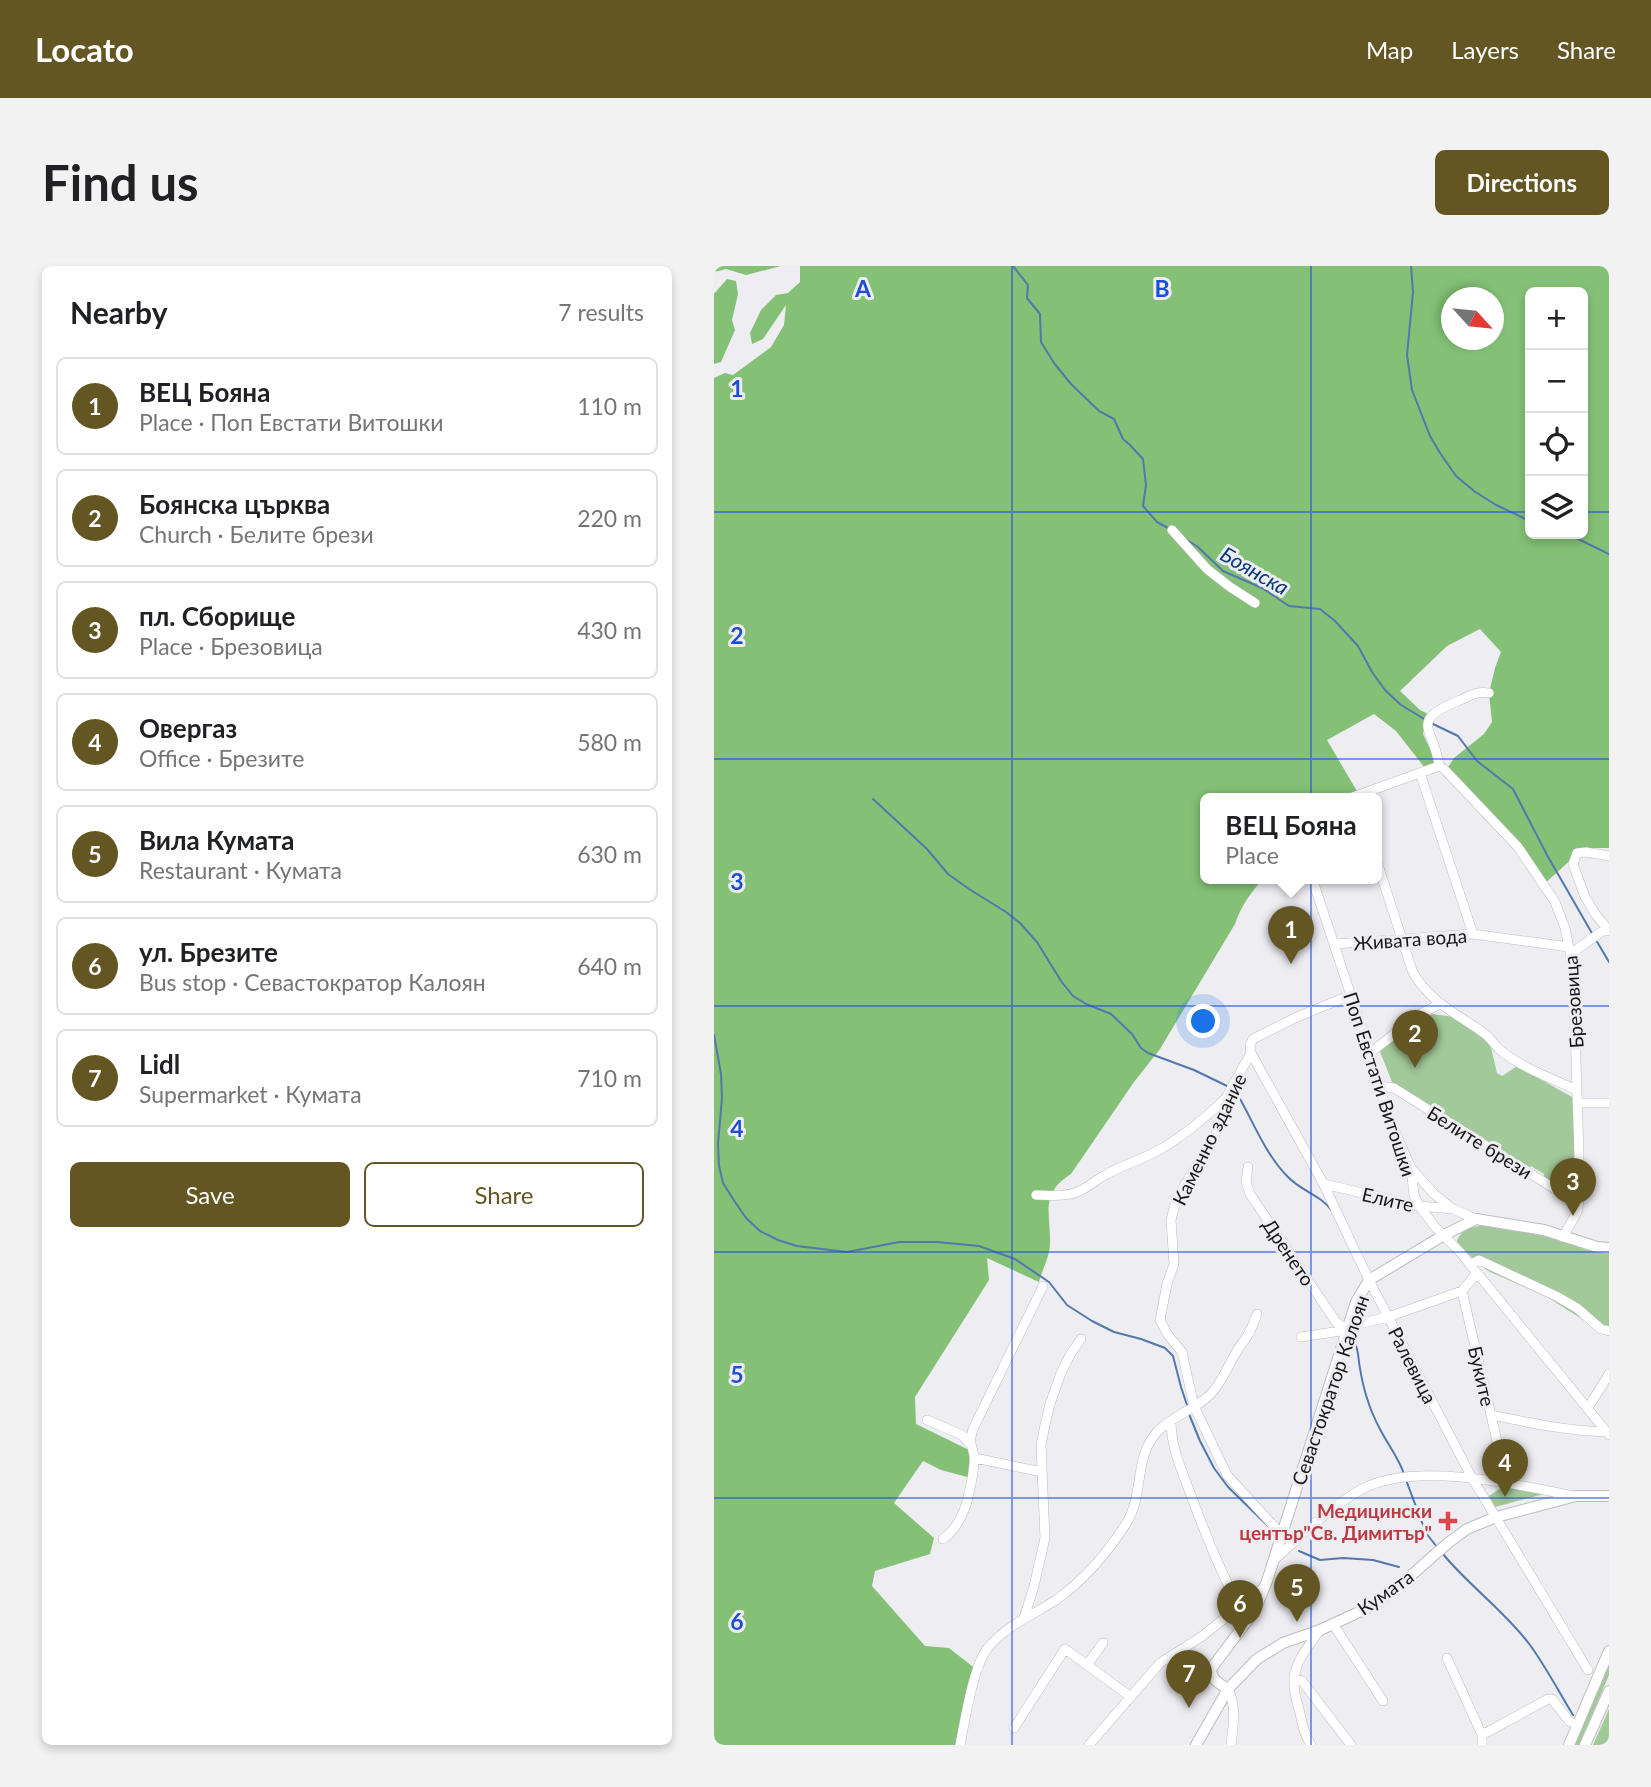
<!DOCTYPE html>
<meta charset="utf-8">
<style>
body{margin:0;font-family:Lato,sans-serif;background:#f2f2f2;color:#202124}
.controls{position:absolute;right:21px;top:21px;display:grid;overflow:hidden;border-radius:10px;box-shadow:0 4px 10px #0003}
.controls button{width:63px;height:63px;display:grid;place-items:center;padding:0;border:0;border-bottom:2px solid #e0e0e0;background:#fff;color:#202124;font:35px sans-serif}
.compass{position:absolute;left:727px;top:21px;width:63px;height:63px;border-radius:50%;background:#fff;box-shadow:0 4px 10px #0003;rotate:117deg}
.you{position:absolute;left:490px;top:756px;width:24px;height:24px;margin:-18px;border:5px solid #fff;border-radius:50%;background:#1a73e8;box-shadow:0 0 0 10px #1a73e833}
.badge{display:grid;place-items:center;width:46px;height:46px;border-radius:50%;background:#645623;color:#fff;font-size:23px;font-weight:700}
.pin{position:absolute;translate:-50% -58px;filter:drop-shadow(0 2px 4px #0008)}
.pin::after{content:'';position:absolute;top:37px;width:24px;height:21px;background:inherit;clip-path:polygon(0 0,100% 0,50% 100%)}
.popup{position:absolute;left:486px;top:527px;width:182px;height:91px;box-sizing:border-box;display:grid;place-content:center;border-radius:10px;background:#fff;filter:drop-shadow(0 2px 5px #0005);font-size:23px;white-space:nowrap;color:#757577}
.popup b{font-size:26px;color:#202124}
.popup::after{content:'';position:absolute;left:50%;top:100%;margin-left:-14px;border:14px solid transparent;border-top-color:#fff}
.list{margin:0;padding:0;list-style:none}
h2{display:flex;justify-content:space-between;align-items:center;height:91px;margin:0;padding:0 28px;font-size:30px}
h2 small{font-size:23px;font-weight:400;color:#757577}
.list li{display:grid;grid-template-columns:46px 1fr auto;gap:21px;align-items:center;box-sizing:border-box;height:98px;margin:0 14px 14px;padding:0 14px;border:2px solid #e0e0e0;border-radius:10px}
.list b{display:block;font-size:26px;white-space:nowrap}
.list p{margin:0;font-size:23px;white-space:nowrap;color:#757577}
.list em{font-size:23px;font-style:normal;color:#757577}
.actions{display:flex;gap:14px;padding:21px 28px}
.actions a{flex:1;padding:16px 0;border:2px solid #645623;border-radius:10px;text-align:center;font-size:24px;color:#645623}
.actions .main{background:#645623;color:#fff}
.icon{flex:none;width:38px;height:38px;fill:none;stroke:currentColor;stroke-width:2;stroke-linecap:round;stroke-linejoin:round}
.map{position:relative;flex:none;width:895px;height:1479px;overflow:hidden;border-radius:10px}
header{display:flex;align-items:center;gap:42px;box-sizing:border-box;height:98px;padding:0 35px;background:#645623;color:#fff}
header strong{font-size:33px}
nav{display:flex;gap:38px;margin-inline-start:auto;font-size:24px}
.intro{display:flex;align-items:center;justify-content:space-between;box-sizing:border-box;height:168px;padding:0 42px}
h1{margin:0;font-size:49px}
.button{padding:18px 32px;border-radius:10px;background:#645623;color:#fff;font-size:24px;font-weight:700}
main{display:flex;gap:42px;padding:0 42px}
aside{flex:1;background:#fff;border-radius:10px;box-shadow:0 4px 10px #0003}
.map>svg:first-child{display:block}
.green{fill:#a2c999}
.forest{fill:#84c176;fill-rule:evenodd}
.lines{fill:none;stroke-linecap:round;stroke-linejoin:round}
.stream{stroke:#5477ac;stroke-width:2}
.minor-casing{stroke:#bcbbc1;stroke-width:10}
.major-casing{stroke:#bcbbc1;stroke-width:12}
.minor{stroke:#fff;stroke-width:9}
.major{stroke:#fff;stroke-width:10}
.grid{fill:none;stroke:#1d4ed8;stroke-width:2;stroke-opacity:0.55}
.health-dot{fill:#e0444e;stroke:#ededf2;stroke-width:2.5}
.labels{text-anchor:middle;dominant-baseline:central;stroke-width:6;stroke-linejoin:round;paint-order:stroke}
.street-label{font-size:19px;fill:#171618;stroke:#ededf2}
.health-label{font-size:19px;font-weight:bold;fill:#be3a42;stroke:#ededf2;text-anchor:end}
.water-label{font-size:21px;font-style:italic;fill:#06397a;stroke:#ededf2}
.grid-label{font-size:23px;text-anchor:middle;font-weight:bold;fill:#1d4ed8;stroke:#ededf2;stroke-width:6;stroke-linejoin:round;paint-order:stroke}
</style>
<header>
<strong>Locato</strong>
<nav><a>Map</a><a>Layers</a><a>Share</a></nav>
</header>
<div class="intro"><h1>Find us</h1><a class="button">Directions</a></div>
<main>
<aside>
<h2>Nearby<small>7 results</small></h2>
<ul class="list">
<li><span class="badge">1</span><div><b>ВЕЦ Бояна</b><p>Place · Поп Евстати Витошки</p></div><em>110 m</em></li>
<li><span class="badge">2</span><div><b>Боянска църква</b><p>Church · Белите брези</p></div><em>220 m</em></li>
<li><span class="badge">3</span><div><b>пл. Сборище</b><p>Place · Брезовица</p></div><em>430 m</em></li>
<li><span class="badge">4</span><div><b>Овергаз</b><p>Office · Брезите</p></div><em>580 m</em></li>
<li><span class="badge">5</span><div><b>Вила Кумата</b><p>Restaurant · Кумата</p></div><em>630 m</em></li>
<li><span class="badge">6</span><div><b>ул. Брезите</b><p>Bus stop · Севастократор Калоян</p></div><em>640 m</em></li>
<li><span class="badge">7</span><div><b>Lidl</b><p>Supermarket · Кумата</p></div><em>710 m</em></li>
</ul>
<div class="actions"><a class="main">Save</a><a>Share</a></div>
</aside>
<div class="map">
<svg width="895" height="1479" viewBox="0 0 895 1479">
<rect width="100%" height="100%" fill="#ededf2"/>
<path class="green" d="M719,748L740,751L775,773L783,807L788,810L803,800L858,831L862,901V916L854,913L841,919L830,911V908L817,900L815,902L678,816L665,783L708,752Z
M778,959L851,975L872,984L895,985V1069L887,1065L833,1031L774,1005L745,980L743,975C748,960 764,960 778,959Z
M788,1221L830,1228L781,1241L775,1230Z
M895,1399V1409L865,1479H861Z
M895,1443V1479H879Z"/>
<path class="forest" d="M0,0H67L32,9L12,3L0,6Z
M86,0H895V582H870L829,619L804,581L730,503L735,500L740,492L770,468L778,456L775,427L781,402L787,386L766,363L733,380L686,425L706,444L714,448L709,468L722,496L711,502L682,465L660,448L613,474L644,527L630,532H491V612H550C537,626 527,640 521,658L446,783L420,816L357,908C325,928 337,948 336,978C336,990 328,1004 325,1016L273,992L275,1014L201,1131L202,1158L255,1184L257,1212L227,1204L209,1195L180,1237L220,1272L216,1288L161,1305L158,1320L211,1380L235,1382L263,1404L246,1479H0V112L11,107L19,109L57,81L70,59L72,39L49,73L38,78L36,67L47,44L62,29L74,27L86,16ZM816,26H869V268H816ZM738,32H780V74H738Z
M13,13L22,15L24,28L18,54L21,64L7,96L0,98V28Z"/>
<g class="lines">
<path class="stream" d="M299,0L314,19L313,32L326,48L327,76L340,97L357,118L385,145L400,153L409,173L416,179L429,193L432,219L429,240L443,256L454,262
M697,0L699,26L693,89L698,124L716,170L726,187L742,210L760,225L782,239L816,255
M854,268L895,288
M473,274L484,281L509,305L548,322L575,340L606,343L621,355L644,380L658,406L671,424L687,439L712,454
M717,457L744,470L763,495L799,523L833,589L879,669
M159,533L213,583L234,608L255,623L292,646L306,657L323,676L347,715L359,730L372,738L397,748L418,768L427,782L434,787L480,804L513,820
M882,674L895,696
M0,769L7,808L8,832L4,878L5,900L9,917L21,936L32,952L46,965L64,974L83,980L133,986L185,976H223L265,980L301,993L335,1016L353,1039L378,1055L400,1066L427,1073L451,1082L459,1090L467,1121L473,1139
M522,826C539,854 550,887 574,911C587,925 607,929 618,945
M640,1067C639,1074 643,1080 644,1088C647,1116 653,1140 667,1165C675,1180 685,1193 690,1208
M475,1148L486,1175L500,1202L514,1221L558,1264
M692,1214L712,1267L723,1281
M585,1285L606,1294L629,1292L659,1294L685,1301
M729,1288C755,1320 791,1345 816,1379C832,1401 845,1426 859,1449"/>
<g class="minor-casing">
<path id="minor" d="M458,264L493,303L516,321L541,337
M725,500L730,503L804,581L841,636L851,662L859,701L865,888V936L863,946L849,971
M725,500C721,462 693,456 744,435C756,430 762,425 775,427
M706,507L759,668
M636,532L725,500
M895,590L872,586L863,587L859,598L871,631L882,649L895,665
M663,596L698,704C714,736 744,748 771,768C777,772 780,779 786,784C806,801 839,813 863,824
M598,612L656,787L673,847L697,902L700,929L705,940L722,962L746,986L895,1169
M621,678L759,668L855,681
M860,693L862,684L893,662
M537,787L609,917L655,1014L758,1212L874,1404
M656,787L706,748L726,738
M667,820L680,822L857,933L865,936
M864,837H895
M534,901L532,916L536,928L622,1056L633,1064
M697,902L720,928L739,943L762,953
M610,918L705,940L739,943
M322,929C334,929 348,931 360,927C372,924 382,913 393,908C409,899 427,894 443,885C469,871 491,852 512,832
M756,999L765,994L842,1030L863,1042L887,1063L895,1065
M763,1007L748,1025L793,1218
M587,1071L633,1064L640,1059L674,1051L748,1025
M874,1142L895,1108
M777,1149C816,1157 854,1165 893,1166
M213,1154L248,1169L256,1178
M457,1155C457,1183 469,1207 478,1232C492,1270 507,1307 526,1342
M261,1192L328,1206
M567,1268L513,1209L480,1140L468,1086L454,1069L446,1054L453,1018L460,998L457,954L460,942L466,927L502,867L510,847L513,830L537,787L536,779L539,773L583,751L637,729
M229,1273C250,1258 255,1231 259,1207C259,1202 261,1196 260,1190C258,1176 254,1180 259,1163L329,1020
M560,1294C588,1269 616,1241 648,1223C700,1195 802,1218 859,1230
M310,1352L320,1320L331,1272L327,1179L331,1159L336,1138L347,1107L356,1089L367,1073
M619,1358L669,1435
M733,1392L768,1469V1479
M373,1399L389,1377
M580,1412L588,1415L637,1479
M514,1423C523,1441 519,1460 517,1479
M300,1462L351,1383L417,1431
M768,1469L834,1433H838L855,1455L863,1459
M246,1479C251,1454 259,1402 273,1383C291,1360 319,1349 342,1334C370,1314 395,1285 413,1256C430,1228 420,1191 443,1166C456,1152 476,1145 491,1133C506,1122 513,1101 523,1085C525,1080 529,1077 532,1072C537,1065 540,1056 543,1048
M375,1479L446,1397L487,1371L549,1322
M597,1479C591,1470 588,1458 586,1447C583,1436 579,1425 580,1414C581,1395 596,1378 606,1364"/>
</g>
<g class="major-casing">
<path id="major" d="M514,1423C506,1418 497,1414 497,1403L536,1351L544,1337L553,1315L642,1036L655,1014L730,969L762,953L830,964L883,981L895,982
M482,1479L514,1423L543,1393L569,1377L606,1364L656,1341L685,1320L734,1277L753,1263L782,1251L862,1230H895
M855,1479L895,1385
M871,1479L895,1425"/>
</g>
<use href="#minor" class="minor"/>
<use href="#major" class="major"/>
</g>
<path class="grid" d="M298,0V1479M597,0V1479M0,246H816M869,246H895M0,493H895M0,740H895M0,986H895M0,1232H895"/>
<path class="health-dot" d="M730.5 1244.5h7v7h7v7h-7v7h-7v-7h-7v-7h7z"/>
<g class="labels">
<g class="street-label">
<text transform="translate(696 673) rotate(-4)">Живата вода</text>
<text transform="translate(859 736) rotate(-94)">Брезовица</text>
<text transform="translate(666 818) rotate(72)">Поп Евстати Витошки</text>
<text transform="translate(495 873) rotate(-64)">Каменно здание</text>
<text transform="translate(766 876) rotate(32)">Белите брези</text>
<text transform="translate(674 933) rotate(13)">Елите</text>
<text transform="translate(575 986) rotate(56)">Дренето</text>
<text transform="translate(699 1099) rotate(63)">Ралевица</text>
<text transform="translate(768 1110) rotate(77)">Буките</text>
<text transform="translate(616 1124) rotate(-71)">Севастократор Калоян</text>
<text transform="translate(671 1326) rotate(-35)">Кумата</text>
</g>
<g class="health-label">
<text x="718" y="1244">Медицински<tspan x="718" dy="22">център"Св. Димитър"</tspan></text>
</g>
<g class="water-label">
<text transform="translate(541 304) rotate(30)">Боянска</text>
</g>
</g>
<g class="grid-label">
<text x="149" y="31">A</text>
<text x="448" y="31">B</text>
<text x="23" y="131">1</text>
<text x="23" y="378">2</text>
<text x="23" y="624">3</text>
<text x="23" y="871">4</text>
<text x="23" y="1117">5</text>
<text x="23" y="1364">6</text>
</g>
</svg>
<div class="controls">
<button>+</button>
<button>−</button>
<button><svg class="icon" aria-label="locate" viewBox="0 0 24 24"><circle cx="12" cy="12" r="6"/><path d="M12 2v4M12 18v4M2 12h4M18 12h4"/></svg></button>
<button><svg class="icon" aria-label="layers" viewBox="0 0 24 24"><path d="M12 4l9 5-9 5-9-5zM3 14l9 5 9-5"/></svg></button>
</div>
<svg class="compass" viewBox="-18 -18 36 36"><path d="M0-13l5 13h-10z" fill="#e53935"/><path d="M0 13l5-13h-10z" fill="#757577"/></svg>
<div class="you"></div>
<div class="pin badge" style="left:577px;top:698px">1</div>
<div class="popup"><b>ВЕЦ Бояна</b>Place</div>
<div class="pin badge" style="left:701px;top:802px">2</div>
<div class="pin badge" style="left:859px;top:950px">3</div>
<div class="pin badge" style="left:791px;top:1231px">4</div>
<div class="pin badge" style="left:583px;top:1356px">5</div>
<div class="pin badge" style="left:526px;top:1372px">6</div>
<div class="pin badge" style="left:475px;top:1442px">7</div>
</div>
</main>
